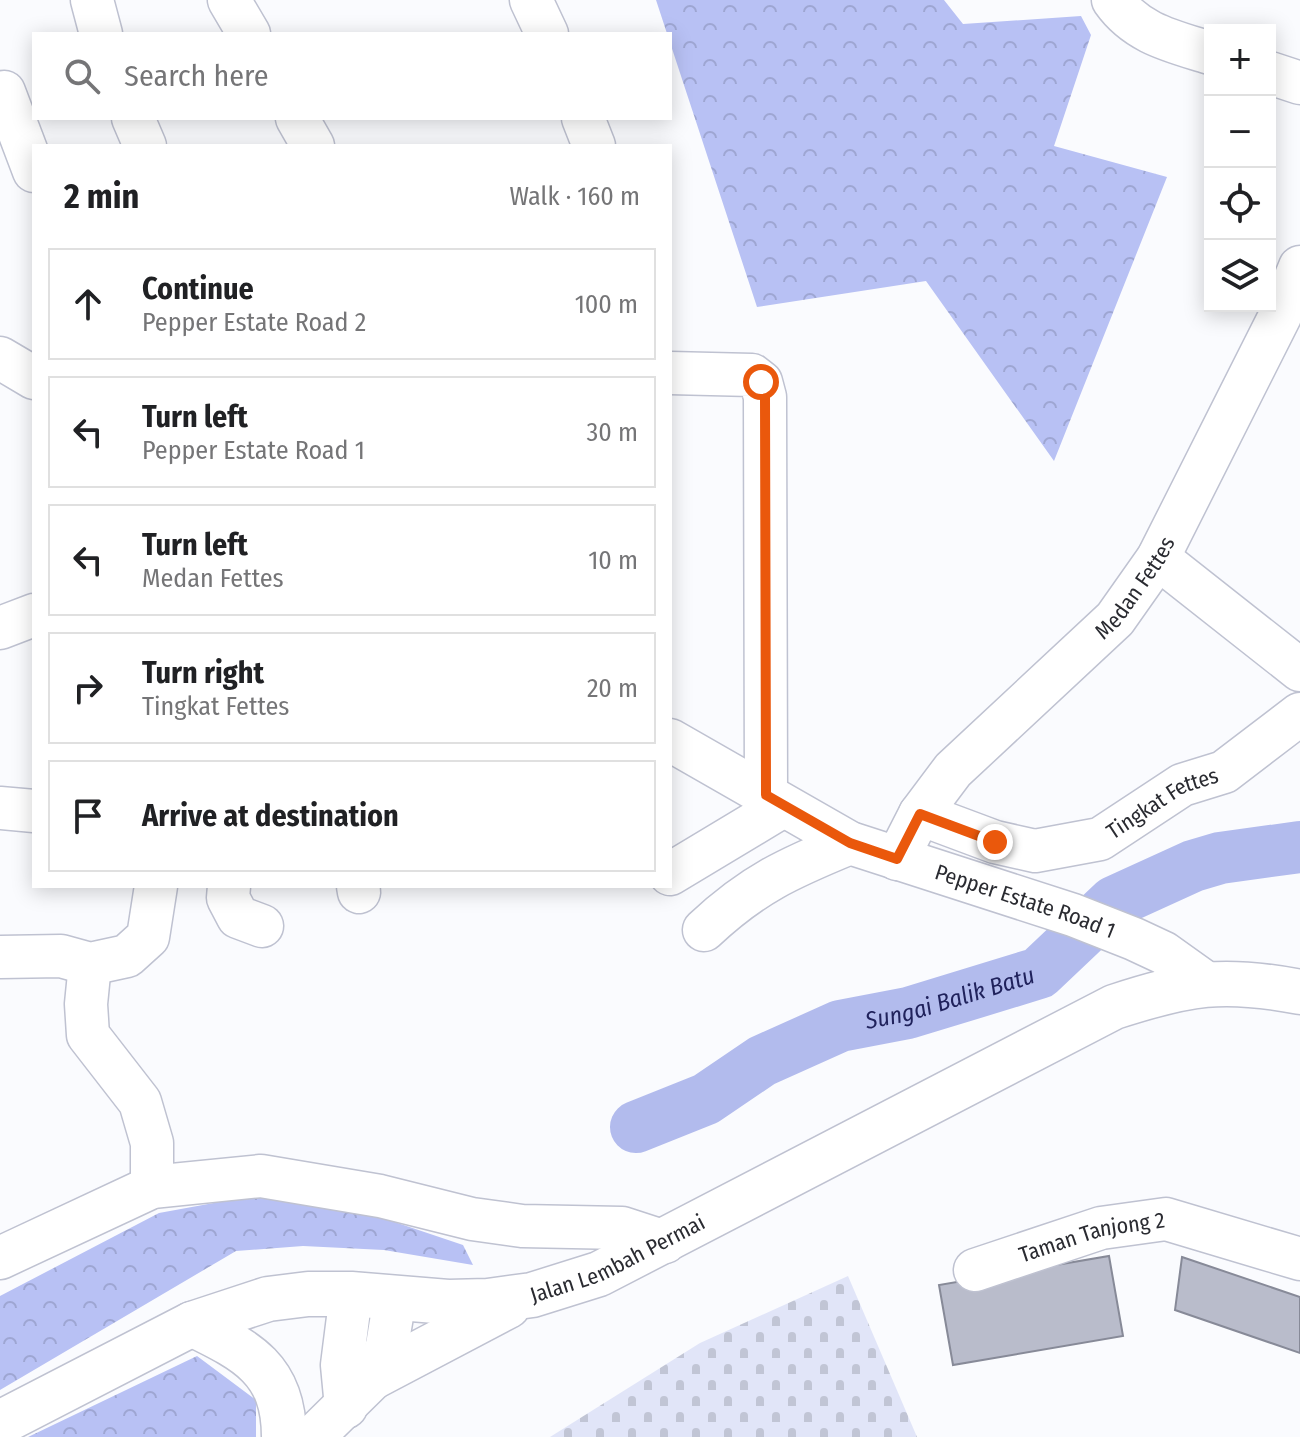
<!DOCTYPE html>
<meta charset="utf-8">
<style>
body{margin:0;font-family:"Fira Sans Condensed",sans-serif;background:#f6f6f6;color:#202124}
.controls{position:absolute;right:24px;top:24px;display:grid;overflow:hidden;border-radius:0px;box-shadow:0 4px 20px #0003}
.controls button{width:72px;height:72px;display:grid;place-items:center;padding:0;border:0;border-bottom:2px solid #e0e0e0;background:#fff;color:#202124;font:40px sans-serif}
.stop{position:absolute;width:24px;height:24px;margin:-18px;border:6px solid #ea580c;border-radius:50%;background:#fff}
.stop.end{background:#ea580c;border-color:#fff;box-shadow:0 2px 8px #0008}
.list{margin:0;padding:0;list-style:none}
h2{display:flex;justify-content:space-between;align-items:center;height:104px;margin:0;padding:0 32px;font-size:34px}
h2 small{font-size:26px;font-weight:400;color:#757577}
.list li{display:grid;grid-template-columns:52px 1fr auto;gap:24px;align-items:center;box-sizing:border-box;height:112px;margin:0 16px 16px;padding:0 16px;border:2px solid #e0e0e0;border-radius:0px}
.list b{display:block;font-size:30px;white-space:nowrap}
.list p{margin:0;font-size:26px;white-space:nowrap;color:#757577}
.list em{font-size:26px;font-style:normal;color:#757577}
.icon{flex:none;width:44px;height:44px;fill:none;stroke:currentColor;stroke-width:2;stroke-linecap:round;stroke-linejoin:round}
.map{position:relative;flex:none;width:1300px;height:1437px;overflow:hidden}
.search{position:absolute;background:#fff;box-shadow:0 4px 20px #0003;left:32px;top:32px;width:640px;height:88px;display:flex;align-items:center;gap:20px;box-sizing:border-box;padding:0 28px;border-radius:0px;color:#757577;font-size:30px}
.panel{position:absolute;background:#fff;box-shadow:0 4px 20px #0003;left:32px;top:144px;width:640px;height:744px;border-radius:0px}
.map>svg:first-child{display:block}
.forest{fill:url(#forest-crowns)}
.cemetery{fill:url(#cemetery-stones)}
.lines{fill:none;stroke-linecap:round;stroke-linejoin:round}
.river{stroke:#b2bbed;stroke-width:52}
.building{fill:#b9bccb;stroke:#878a98;stroke-width:2}
.minor-casing{stroke:#bfc2d1;stroke-width:45}
.major-casing{stroke:#bfc2d1;stroke-width:47}
.minor{stroke:#fff;stroke-width:42}
.major{stroke:#fff;stroke-width:44}
.route{stroke:#ea580c;stroke-width:10}
.labels{text-anchor:middle;dominant-baseline:central;stroke-width:7;stroke-linejoin:round;paint-order:stroke}
.street-label{font-size:22px;fill:#2a2b31;stroke:#fff}
.water-label{font-size:24px;font-style:italic;fill:#20225c;stroke:#fff}
</style>
<div class="map">
<svg width="1300" height="1437" viewBox="0 0 1300 1437">
<defs>
<pattern id="forest-crowns" width="20" height="18" patternUnits="userSpaceOnUse" patternTransform="scale(2)"><rect width="20" height="18" fill="#b8c1f4"/><path d="M2 6a3 3 0 1 1 6 0M12 15a3 3 0 1 1 6 0" fill="none" stroke="#9ea6d2"/></pattern>
<pattern id="cemetery-stones" width="16" height="16" patternUnits="userSpaceOnUse" patternTransform="scale(2)"><rect width="16" height="16" fill="#e1e5f8"/><path d="M2 7V4a2 2 0 0 1 4 0v3zM10 15v-3a2 2 0 0 1 4 0v3z" fill="#c1c5d5"/></pattern>
</defs>
<rect width="100%" height="100%" fill="#fafbfe"/>
<path class="forest" d="M656,0H944L963,24L1081,16L1091,35L1054,146L1167,177L1054,461L926,281L757,307Z
M269,1193L350,1207L463,1245L473,1265L384,1250L303,1246L236,1251L0,1390V1296L159,1213Z
M197,1356L256,1400V1437H28Z"/>
<path class="cemetery" d="M848,1276L917,1437H550L700,1343Z"/>
<g class="lines">
<path class="river" id="s1" d="M636,1127L706,1099L762,1061L840,1026L908,1013L1039,973L1114,902L1193,866L1220,858L1300,847"/>
</g>
<path class="building" d="M1109,1256L1123,1336L953,1365L939,1285Z
M1182,1257L1300,1297V1353L1175,1310Z"/>
<g class="lines">
<g class="minor-casing">
<g id="minor">
<path d="M92,0L101,34"/>
<path d="M229,0L249,34"/>
<path d="M531,0L547,34"/>
<path d="M1113,0C1137,34 1172,41 1210,53"/>
<path d="M1270,73L1300,83"/>
<path d="M4,92L34,171"/>
<path d="M133,118L145,146"/>
<path d="M297,118L313,146"/>
<path d="M583,118L594,146"/>
<path d="M0,358L34,378"/>
<path d="M670,373L752,375L761,382L765,397L766,795"/>
<path d="M1158,558L1300,670"/>
<path d="M0,628L34,615"/>
<path id="s2" d="M670,740L850,843L1073,915L1134,939L1164,953L1206,983"/>
<path d="M0,808L34,811"/>
<path id="s3" d="M920,814L995,842L1035,851L1100,839L1182,785L1224,772L1300,714"/>
<path id="s4" d="M897,859L920,814L953,770L1115,619L1158,558L1280,316L1300,267"/>
<path d="M670,874L783,806"/>
<path d="M229,886L228,898L238,917L262,926"/>
<path d="M358,886L359,892"/>
<path d="M704,930C753,884 789,868 850,843"/>
<path d="M0,957L61,956L90,964L127,956L148,937L156,886"/>
<path d="M90,964L86,1004L88,1035L140,1102L152,1143V1187"/>
<path d="M0,1258L152,1187L261,1176L380,1196L472,1219L522,1226L622,1228L665,1242"/>
<path id="s5" d="M975,1270L1101,1228L1166,1219L1300,1259"/>
<path d="M346,1407L342,1365L351,1294"/>
<path d="M313,1437L375,1376L387,1346L395,1298"/>
</g>
</g>
<g class="major-casing">
<g id="major">
<path d="M192,1324C247,1351 284,1369 284,1437"/>
<path d="M375,1376L508,1306"/>
<path id="s6" d="M0,1423L192,1324L268,1299L308,1294H351L448,1302L488,1301L532,1295L599,1274L1114,1007C1188,983 1223,977 1300,992"/>
</g>
</g>
<use href="#minor" class="minor"/>
<use href="#major" class="major"/>
</g>
<g class="lines">
<path class="route" d="M761,382L765,397L766,795L850,843L897,859L920,814L995,842"/>
</g>
<g class="labels">
<g class="street-label">
<text stroke="none"><textPath href="#s4" startOffset="364">Medan Fettes</textPath></text>
<text stroke="none"><textPath href="#s3" startOffset="260">Tingkat Fettes</textPath></text>
<text stroke="none"><textPath href="#s2" startOffset="392">Pepper Estate Road 1</textPath></text>
<text stroke="none"><textPath href="#s5" startOffset="122">Taman Tanjong 2</textPath></text>
<text stroke="none"><textPath href="#s6" startOffset="654">Jalan Lembah Permai</textPath></text>
</g>
<g class="water-label">
<text stroke="none"><textPath href="#s1" startOffset="342">Sungai Balik Batu</textPath></text>
</g>
</g>
</svg>
<div class="controls">
<button>+</button>
<button>−</button>
<button><svg class="icon" aria-label="locate" viewBox="0 0 24 24"><circle cx="12" cy="12" r="6"/><path d="M12 2v4M12 18v4M2 12h4M18 12h4"/></svg></button>
<button><svg class="icon" aria-label="layers" viewBox="0 0 24 24"><path d="M12 4l9 5-9 5-9-5zM3 14l9 5 9-5"/></svg></button>
</div>
<div class="stop" style="left:761px;top:382px"></div>
<div class="stop end" style="left:995px;top:842px"></div>
<div class="search"><svg class="icon" aria-label="search" viewBox="0 0 24 24"><circle cx="10" cy="10" r="6"/><path d="M15 15l6 6"/></svg>Search here</div>
<section class="panel">
<h2>2 min<small>Walk · 160 m</small></h2>
<ul class="list">
<li><svg class="icon" aria-label="ahead" viewBox="0 0 24 24"><path d="M12 20V5M6 11l6-6 6 6"/></svg><div><b>Continue</b><p>Pepper Estate Road 2</p></div><em>100 m</em></li>
<li><svg class="icon" aria-label="left" viewBox="0 0 24 24"><path d="M17 20v-9H6M10 6l-5 5 5 5"/></svg><div><b>Turn left</b><p>Pepper Estate Road 1</p></div><em>30 m</em></li>
<li><svg class="icon" aria-label="left" viewBox="0 0 24 24"><path d="M17 20v-9H6M10 6l-5 5 5 5"/></svg><div><b>Turn left</b><p>Medan Fettes</p></div><em>10 m</em></li>
<li><svg class="icon" aria-label="right" viewBox="0 0 24 24"><path d="M7 20v-9h11M14 6l5 5-5 5"/></svg><div><b>Turn right</b><p>Tingkat Fettes</p></div><em>20 m</em></li>
<li><svg class="icon" aria-label="arrive" viewBox="0 0 24 24"><path d="M6 21V4h12l-3 4 3 4H6"/></svg><div><b>Arrive at destination</b></div></li>
</ul>
</section>
</div>
